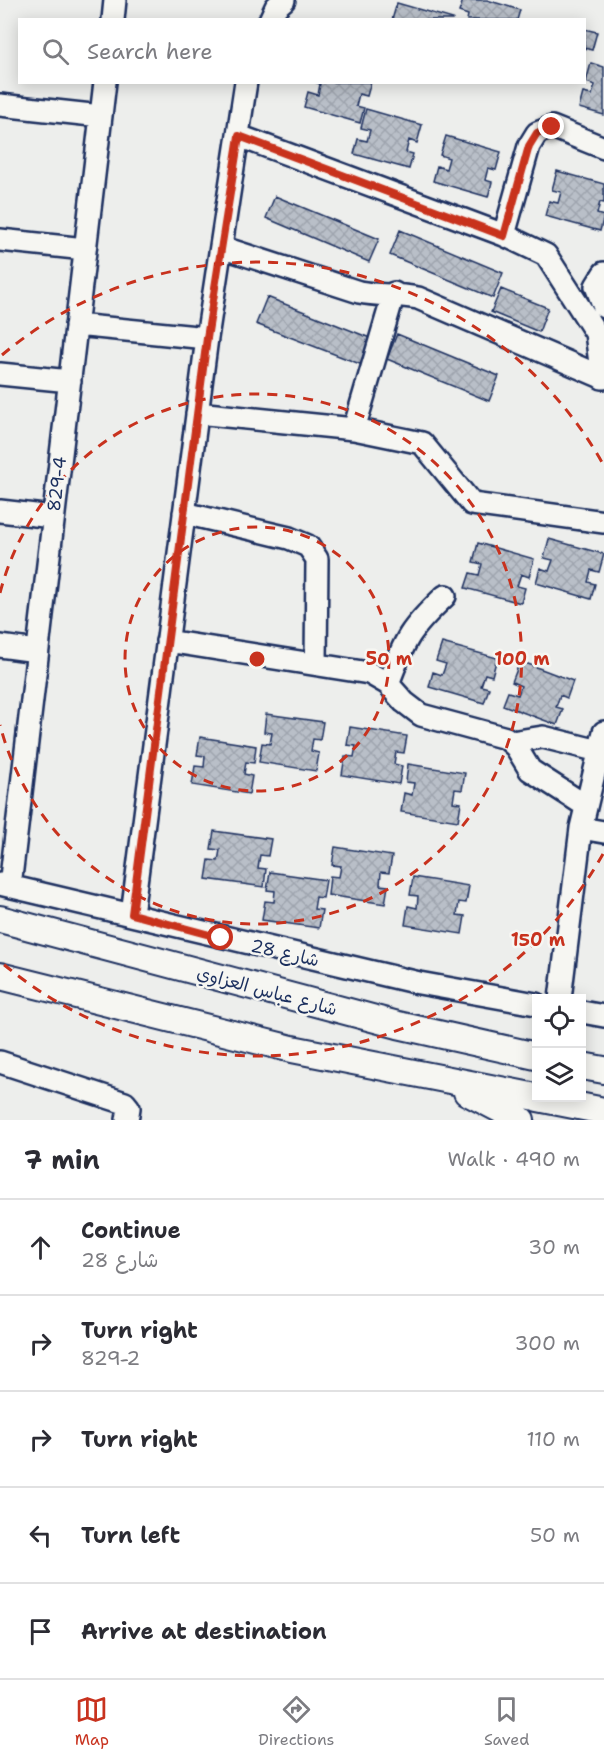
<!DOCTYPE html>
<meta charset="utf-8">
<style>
body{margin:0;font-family:"Shantell Sans","Playpen Sans Arabic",sans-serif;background:#f7f7f7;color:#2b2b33}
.controls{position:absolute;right:18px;bottom:18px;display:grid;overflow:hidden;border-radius:0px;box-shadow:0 3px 15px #0003}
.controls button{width:54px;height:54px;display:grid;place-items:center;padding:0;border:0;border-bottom:2px solid #e1e1e2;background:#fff;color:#2b2b33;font:30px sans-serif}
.stop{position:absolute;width:18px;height:18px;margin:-14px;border:4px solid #c8321e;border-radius:50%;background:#fff}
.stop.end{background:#c8321e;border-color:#fff;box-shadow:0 2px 6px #0008}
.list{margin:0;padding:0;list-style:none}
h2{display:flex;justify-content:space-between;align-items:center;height:78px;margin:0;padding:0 24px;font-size:26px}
h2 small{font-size:20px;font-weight:400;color:#7c7c81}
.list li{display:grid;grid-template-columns:39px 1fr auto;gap:18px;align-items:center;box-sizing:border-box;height:96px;padding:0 24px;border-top:2px solid #e1e1e2}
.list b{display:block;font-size:22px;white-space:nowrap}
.list p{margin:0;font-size:20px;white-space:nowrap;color:#7c7c81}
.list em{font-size:20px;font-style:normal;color:#7c7c81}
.icon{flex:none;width:33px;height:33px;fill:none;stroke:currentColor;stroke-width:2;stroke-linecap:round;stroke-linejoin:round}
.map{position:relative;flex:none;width:604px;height:1120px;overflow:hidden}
.search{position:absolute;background:#fff;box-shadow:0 3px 15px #0003;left:18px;right:18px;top:18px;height:66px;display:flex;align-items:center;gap:15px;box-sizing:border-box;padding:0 21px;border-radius:0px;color:#7c7c81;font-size:22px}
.sheet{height:558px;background:#fff}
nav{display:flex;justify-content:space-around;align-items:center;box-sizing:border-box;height:84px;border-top:2px solid #e1e1e2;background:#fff;font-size:16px;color:#7c7c81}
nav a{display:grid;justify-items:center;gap:3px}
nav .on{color:#c8321e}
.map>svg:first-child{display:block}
.building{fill:url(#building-cross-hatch);stroke:#1b2f5e;stroke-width:1.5}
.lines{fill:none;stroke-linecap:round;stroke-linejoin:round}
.minor-casing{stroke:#1b2f5e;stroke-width:26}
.major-casing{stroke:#1b2f5e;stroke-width:30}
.minor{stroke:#f6f6f2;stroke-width:21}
.major{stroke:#f6f6f2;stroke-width:26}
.route{stroke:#c8321e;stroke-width:8}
.ring{fill:none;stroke:#c8321e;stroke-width:3;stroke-dasharray:10 8}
.labels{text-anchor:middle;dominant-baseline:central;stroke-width:5;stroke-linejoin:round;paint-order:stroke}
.street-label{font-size:18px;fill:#1b2f5e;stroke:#f6f6f2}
.centre{fill:#c8321e;stroke:#f6f6f2;stroke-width:3}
.ring-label{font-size:18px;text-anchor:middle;font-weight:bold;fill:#c8321e;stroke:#f6f6f2;stroke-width:5;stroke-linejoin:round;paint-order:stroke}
</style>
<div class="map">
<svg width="604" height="1120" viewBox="0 0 604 1120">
<defs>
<pattern id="building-cross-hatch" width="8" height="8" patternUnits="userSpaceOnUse" patternTransform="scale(1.5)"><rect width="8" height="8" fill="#b9bfc8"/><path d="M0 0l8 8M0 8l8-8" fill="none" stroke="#9ea4ae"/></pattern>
</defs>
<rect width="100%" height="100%" fill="#edeeec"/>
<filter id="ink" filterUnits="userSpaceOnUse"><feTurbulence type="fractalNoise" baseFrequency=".0167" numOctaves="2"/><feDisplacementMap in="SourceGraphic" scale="12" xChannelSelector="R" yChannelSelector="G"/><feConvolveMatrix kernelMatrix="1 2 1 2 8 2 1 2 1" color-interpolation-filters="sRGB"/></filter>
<g filter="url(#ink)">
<path class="building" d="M463,0H487L520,10L517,20H467L468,15L459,12Z
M397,3L453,19L452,20H392Z
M584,29L597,32L592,50L584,48Z
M591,63L604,67V115L579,108L583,93L592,95L595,85L586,82Z
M315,82H371L367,96L359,94L356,106L364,108L360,123L304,107L308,92L318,95L320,84Z
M366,109L422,125L417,143L409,140L406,152L413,154L409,169L354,154L358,139L367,141L370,130L361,128Z
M446,136L501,152L496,170L488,168L485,180L492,182L488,197L433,181L437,166L446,169L449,158L440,155Z
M557,171L604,184V203L600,202L597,214L604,216L600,231L545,216L549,201L558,203L561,192L552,190Z
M275,196L379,239L369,262L266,218Z
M400,230L503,273L493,298L390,255Z
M501,289L548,308L539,332L491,312Z
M267,297L370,338L360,364L256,324Z
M397,334L499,376L489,401L387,359Z
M549,539L604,554L599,572L591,570L588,582L595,584L591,599L536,583L540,568L549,571L553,560L544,558Z
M478,543L534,559L529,577L521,574L517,586L525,588L521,603L465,588L470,573L479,575L482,564L473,562Z
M442,643L497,658L492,676L485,674L481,686L489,688L484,703L429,687L433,672L442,675L446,664L436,661Z
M520,661L573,681L567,698L560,695L556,707L563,709L557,725L503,705L508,692L518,695L521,686L512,682Z
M266,714L323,722L320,740L313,739L311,751L319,753L316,771L259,762L262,743L270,744L272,733L264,732Z
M350,727L407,736L404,753L396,752L394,764L402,766L399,784L342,775L345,756L354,757L356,746L347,745Z
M200,737L256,746L254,763L246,762L244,774L252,776L249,794L192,785L195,766L204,767L205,756L197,755Z
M408,764L465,773L462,790L455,789L453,802L461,803L458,821L401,812L404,793L412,795L414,783L406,782Z
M214,831L271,839L268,856L260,855L258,868L266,869L264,887L206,879L209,860L218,861L220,850L211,849Z
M335,847L392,856L389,873L381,872L380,885L388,886L385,904L328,895L330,876L339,877L341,866L332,865Z
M270,872L326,880L323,898L316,897L314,909L322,910L319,928L262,920L265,901L274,902L275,891L267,890Z
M413,877L469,886L466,903L459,902L457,915L465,916L462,934L405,925L408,906L417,908L418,896L410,895Z"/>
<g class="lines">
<g class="minor-casing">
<path id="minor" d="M113,20L115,0
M270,20L276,7L284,0
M0,105L101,116
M239,136L504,235L546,255L596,333L602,378
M504,235L529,146L537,133L552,127L604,148
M0,240L85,249
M221,247L359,292C379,296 398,294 418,298L604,378
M604,273L596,286L604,307
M76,325L207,338
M0,374L70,381
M197,413L354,429L422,443L472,504L604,522
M354,429L394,293
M0,511L53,517
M184,513L289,538L308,546L317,559L316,664
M167,641L369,673L388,684L404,702L421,715L506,738L516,747L530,770L586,806
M0,646L37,651
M388,684C405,638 410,629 445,596
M511,742L543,737L599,751
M581,828L604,832
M0,884L419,983L536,1004
M10,886L105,82
M132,914L207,338L246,82
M560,999L581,828L604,732
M582,1012L604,1016
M0,1062L125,1103L129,1108L127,1120"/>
</g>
<g class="major-casing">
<path id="major" d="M0,919L398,1025L536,1056
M0,976L292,1049L536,1097
M582,1066L604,1070
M467,1092L521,1120
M538,1098L604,1111"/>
</g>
<use href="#minor" class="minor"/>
<use href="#major" class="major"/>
</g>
</g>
<g class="lines" filter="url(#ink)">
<path class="route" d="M221,938L132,914L207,338L239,136L504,236L529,146L537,133L552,127"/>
</g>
<g class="ring">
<circle cx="257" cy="659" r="132"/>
<path d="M0 593A265 265 0 1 1 0 725"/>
<path d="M603 854A397 397 0 0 1 2 963M2 355A397 397 0 0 1 603 464"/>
</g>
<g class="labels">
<g class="street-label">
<text transform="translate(57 484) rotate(-83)">829-4</text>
<text transform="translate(285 953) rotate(13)">شارع 28</text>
<text transform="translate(267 991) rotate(15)">شارع عباس العزاوي</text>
</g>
</g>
<circle cx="257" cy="659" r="9" class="centre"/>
<g class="ring-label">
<text x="389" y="665">50 m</text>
<text x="522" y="665">100 m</text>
<text x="538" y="946">150 m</text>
</g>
</svg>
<div class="controls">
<button><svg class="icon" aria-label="locate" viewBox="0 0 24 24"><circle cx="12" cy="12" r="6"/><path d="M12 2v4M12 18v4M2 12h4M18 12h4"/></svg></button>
<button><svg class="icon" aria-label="layers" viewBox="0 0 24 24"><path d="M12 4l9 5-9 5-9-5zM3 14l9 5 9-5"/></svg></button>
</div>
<div class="stop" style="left:221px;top:938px"></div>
<div class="stop end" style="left:552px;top:127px"></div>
<div class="search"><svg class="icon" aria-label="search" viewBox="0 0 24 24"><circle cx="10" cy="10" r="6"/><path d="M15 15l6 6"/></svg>Search here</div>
</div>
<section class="sheet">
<h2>7 min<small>Walk · 490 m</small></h2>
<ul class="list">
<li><svg class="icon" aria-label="ahead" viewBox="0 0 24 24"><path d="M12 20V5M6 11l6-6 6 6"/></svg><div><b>Continue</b><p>شارع 28</p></div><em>30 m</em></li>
<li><svg class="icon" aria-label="right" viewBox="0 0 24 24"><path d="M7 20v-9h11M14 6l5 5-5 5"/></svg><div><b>Turn right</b><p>829-2</p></div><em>300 m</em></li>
<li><svg class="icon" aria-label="right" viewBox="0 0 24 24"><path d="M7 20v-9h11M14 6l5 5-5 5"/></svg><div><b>Turn right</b></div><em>110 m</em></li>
<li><svg class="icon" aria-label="left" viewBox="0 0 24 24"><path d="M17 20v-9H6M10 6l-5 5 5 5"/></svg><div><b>Turn left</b></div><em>50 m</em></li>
<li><svg class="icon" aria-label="arrive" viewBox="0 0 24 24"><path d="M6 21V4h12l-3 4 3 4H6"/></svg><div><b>Arrive at destination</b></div></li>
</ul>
</section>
<nav>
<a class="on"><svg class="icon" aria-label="map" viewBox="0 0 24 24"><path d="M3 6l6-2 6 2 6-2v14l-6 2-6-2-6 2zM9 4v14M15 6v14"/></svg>Map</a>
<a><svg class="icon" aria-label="directions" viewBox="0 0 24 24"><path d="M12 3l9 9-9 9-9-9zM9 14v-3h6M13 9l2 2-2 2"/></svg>Directions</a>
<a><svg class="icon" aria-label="saved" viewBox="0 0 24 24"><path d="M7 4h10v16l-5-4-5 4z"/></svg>Saved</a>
</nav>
